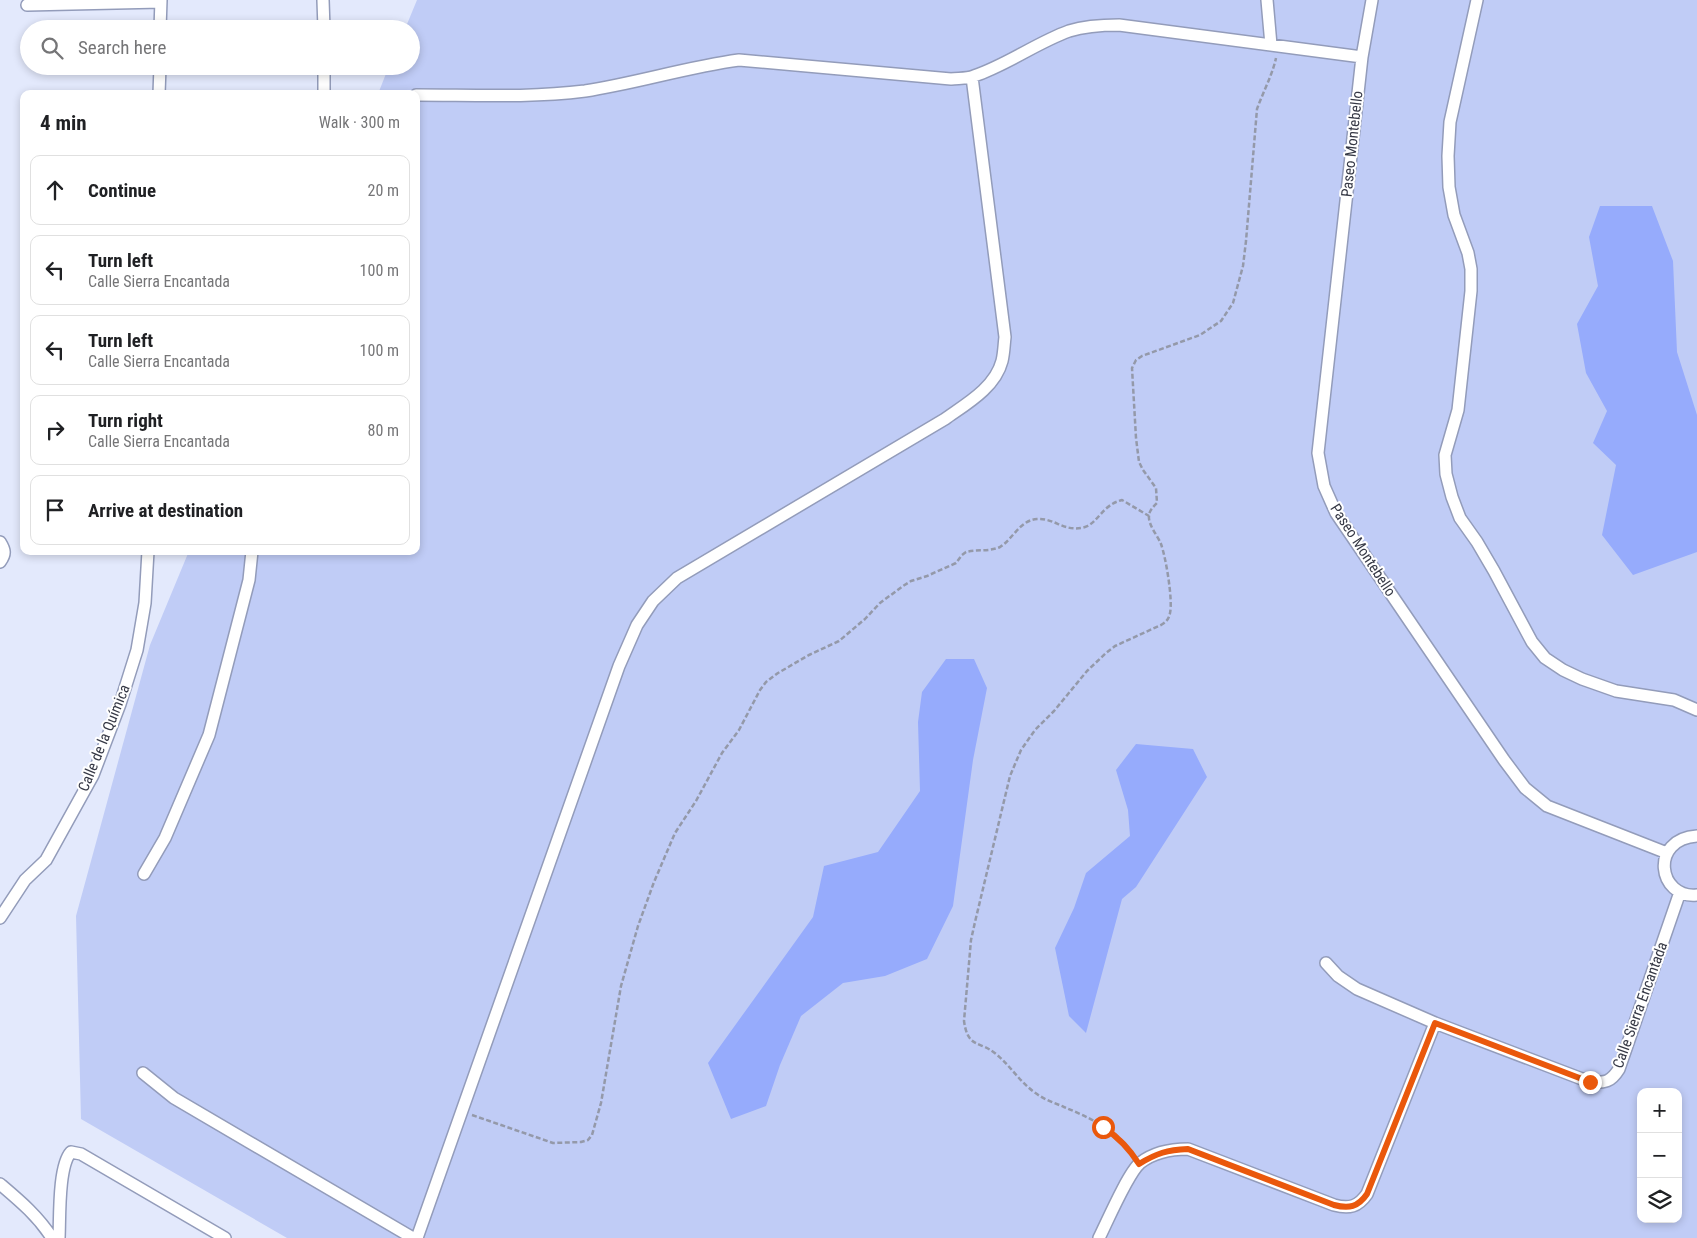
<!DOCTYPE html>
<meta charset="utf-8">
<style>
body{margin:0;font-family:"Roboto Condensed",sans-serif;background:#f2f2f2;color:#202124}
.controls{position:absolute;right:15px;bottom:15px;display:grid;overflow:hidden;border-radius:10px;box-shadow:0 2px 8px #0003}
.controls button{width:45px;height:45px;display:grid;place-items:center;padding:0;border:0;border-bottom:1px solid #e0e0e0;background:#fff;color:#202124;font:25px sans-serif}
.stop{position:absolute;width:15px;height:15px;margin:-11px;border:4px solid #ea580c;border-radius:50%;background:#fff}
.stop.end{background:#ea580c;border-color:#fff;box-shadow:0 1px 5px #0008}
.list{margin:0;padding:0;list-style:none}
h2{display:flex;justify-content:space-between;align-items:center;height:65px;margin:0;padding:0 20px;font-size:21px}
h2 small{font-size:16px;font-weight:400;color:#757577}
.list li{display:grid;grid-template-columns:32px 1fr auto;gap:15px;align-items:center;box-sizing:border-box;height:70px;margin:0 10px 10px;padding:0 10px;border:1px solid #e0e0e0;border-radius:10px}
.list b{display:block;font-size:19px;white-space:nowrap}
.list p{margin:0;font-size:16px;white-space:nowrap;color:#757577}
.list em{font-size:16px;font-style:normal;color:#757577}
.icon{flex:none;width:28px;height:28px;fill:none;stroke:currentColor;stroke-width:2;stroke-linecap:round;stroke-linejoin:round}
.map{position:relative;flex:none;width:1697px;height:1238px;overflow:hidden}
.search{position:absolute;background:#fff;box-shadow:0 2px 8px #0003;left:20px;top:20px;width:400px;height:55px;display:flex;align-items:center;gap:12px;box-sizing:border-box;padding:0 18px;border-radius:28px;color:#757577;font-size:19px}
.panel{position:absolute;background:#fff;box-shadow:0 2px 8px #0003;left:20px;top:90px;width:400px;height:465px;border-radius:10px}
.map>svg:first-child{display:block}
.green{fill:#c0ccf6;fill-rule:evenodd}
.water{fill:#96abfc}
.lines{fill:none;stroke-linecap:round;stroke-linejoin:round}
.street-casing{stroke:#939cba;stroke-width:14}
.path{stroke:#9499a9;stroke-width:2.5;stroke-dasharray:5 2.5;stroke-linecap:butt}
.street{stroke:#fff;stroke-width:11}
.route{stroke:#ea580c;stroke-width:6}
.labels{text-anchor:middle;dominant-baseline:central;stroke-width:4;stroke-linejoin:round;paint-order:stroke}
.street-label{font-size:15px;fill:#363946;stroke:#fff}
</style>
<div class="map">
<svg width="1697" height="1238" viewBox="0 0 1697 1238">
<rect width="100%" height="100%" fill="#e3e9fc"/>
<path class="green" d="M417,0H1697V1238H287L81,1119L76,916L150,645L189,551H416V94H378L389,66H411V29H405ZM1641,1092H1678V1219H1641Z"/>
<path class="water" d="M1600,206H1652L1673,261L1677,352L1697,415V552L1633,575L1602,535L1616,465L1593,443L1607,411L1586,373L1577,324L1598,286L1589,237Z
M946,659H974L987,688L973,760L953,906L927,959L885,976L843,983L801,1016L780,1065L766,1106L731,1119L708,1063L813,917L824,866L878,852L920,791L918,722L922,692Z
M1136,744L1193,749L1207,777L1136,887L1122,899L1086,1033L1069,1016L1055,948L1074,908L1086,873L1130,836L1128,810L1116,770Z"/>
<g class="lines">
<g class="street-casing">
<path id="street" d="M323,0L324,29
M1267,0L1271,45
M1372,0L1362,57L1318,453L1324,486L1336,513L1504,760L1525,788L1547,806L1667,853
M1477,0L1450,122L1448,156L1449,187L1454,215L1468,253L1471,269V291L1458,410L1445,455L1446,474L1452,497L1460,518L1477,542L1494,571L1532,642L1545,658L1563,670L1582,679L1616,691L1674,700L1697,710
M27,5L161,2
M160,29L161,0
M324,66V94
M159,94L160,66
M416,95C473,95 529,98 585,91C637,83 687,67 739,60L951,79C958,78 967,79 974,76C1007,65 1036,43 1069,31C1085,26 1103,25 1119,25L1362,57
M0,542C5,550 6,554 0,562
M1697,836C1649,839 1658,899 1697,895
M144,874L165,838L209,735L249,580L252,551
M0,918L25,880L46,860L93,775L120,704L137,650L145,603L148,551
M1326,963L1338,976L1357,989L1435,1023L1590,1082C1605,1083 1611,1082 1619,1069L1680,892
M143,1073L174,1098L413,1238
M0,1184C20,1201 38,1216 52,1238
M59,1238C60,1219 58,1166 71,1152L81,1154L225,1238
M417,1238L619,666L637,625L653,601L677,578L945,419C966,404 995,388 1002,361C1004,353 1004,345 1005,337L972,77
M1099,1238C1107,1222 1128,1173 1140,1163C1154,1152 1171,1149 1188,1149L1334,1205C1349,1209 1358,1207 1367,1194L1435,1023"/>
</g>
<path class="path" d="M472,1115L553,1143L581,1142L588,1140L592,1135L601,1103L621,986L638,926L654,882L675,833L696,801L722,753L739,730L760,690L766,682L778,673L809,655L839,641L865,619L880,603L903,586L911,581L927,576L956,563L962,555L966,552C977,549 989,552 1000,547C1013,539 1020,520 1037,519C1056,518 1064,533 1085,527C1098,523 1102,505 1122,500L1149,516
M1133,1154C1119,1131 1088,1117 1064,1107C1055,1103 1045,1100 1037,1094C1020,1083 1011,1066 996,1054C979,1040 968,1049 964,1021L971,940L975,922L1010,776L1021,750L1035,730L1054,711L1087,671L1106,653L1115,646L1161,625C1166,622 1169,619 1170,613C1173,600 1166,558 1161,544C1158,536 1148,525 1149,516C1149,511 1153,507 1157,503L1156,488L1143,470L1139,462L1136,438L1132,368L1136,360L1142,356L1200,335L1221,321L1233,303L1243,266L1246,241L1257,109C1263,92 1272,76 1276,58"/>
<use href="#street" class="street"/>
</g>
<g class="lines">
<path class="route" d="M1103,1127C1118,1137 1129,1148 1139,1164C1157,1153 1167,1150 1188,1149L1334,1205C1349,1209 1358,1207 1367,1194L1435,1023L1590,1082"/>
</g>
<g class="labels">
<g class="street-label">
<text transform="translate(1352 144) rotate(-84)">Paseo Montebello</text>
<text transform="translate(1363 550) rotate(57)">Paseo Montebello</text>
<text transform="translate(104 738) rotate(-68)">Calle de la Química</text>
<text transform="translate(1640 1005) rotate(-70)">Calle Sierra Encantada</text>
</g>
</g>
</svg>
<div class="controls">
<button>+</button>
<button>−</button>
<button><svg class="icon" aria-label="layers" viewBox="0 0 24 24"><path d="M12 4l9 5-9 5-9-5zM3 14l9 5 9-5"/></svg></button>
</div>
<div class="stop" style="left:1103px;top:1127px"></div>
<div class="stop end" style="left:1590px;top:1082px"></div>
<div class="search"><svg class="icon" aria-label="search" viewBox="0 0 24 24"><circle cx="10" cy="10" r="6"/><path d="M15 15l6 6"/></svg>Search here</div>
<section class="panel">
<h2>4 min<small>Walk · 300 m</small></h2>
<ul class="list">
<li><svg class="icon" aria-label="ahead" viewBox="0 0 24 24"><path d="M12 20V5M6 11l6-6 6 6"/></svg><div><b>Continue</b></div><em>20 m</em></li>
<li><svg class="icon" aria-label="left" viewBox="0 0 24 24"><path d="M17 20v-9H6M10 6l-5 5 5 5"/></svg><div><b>Turn left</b><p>Calle Sierra Encantada</p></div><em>100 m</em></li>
<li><svg class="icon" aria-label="left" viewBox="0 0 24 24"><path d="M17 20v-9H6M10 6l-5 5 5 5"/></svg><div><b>Turn left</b><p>Calle Sierra Encantada</p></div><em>100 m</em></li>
<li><svg class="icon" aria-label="right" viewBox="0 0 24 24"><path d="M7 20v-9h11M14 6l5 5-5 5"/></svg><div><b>Turn right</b><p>Calle Sierra Encantada</p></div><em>80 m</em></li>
<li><svg class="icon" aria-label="arrive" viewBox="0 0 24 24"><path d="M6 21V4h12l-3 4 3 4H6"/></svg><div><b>Arrive at destination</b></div></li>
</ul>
</section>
</div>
